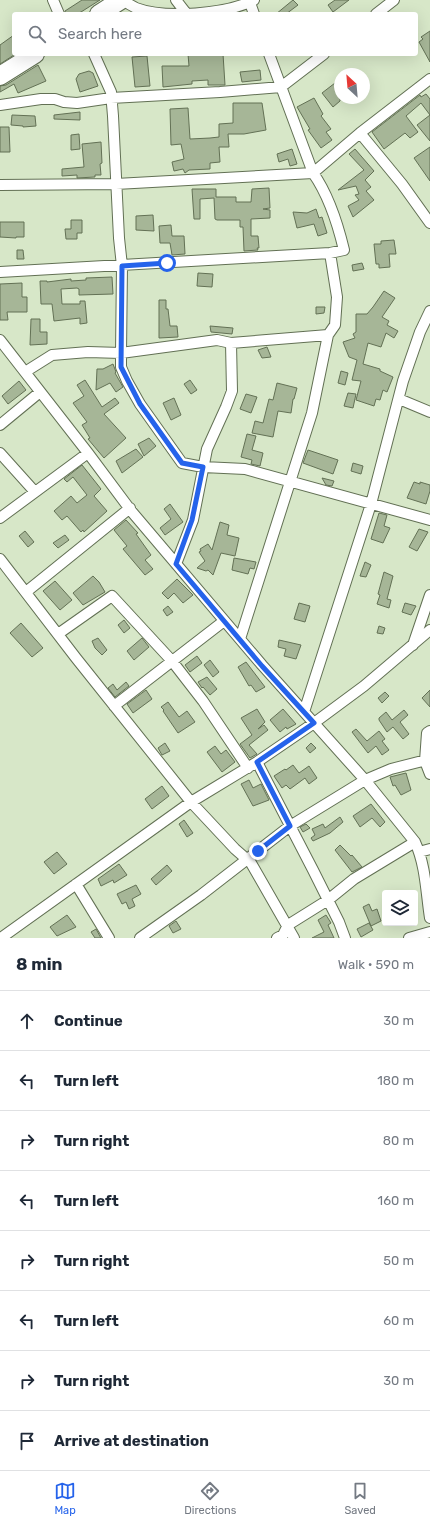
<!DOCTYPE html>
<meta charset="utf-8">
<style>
body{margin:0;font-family:Rubik,sans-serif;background:#f2f2f3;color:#1f2937}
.controls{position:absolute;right:12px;bottom:12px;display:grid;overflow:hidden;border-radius:4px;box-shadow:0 4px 16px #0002}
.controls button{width:36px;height:36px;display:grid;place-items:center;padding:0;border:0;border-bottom:1px solid #e0e1e3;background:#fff;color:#1f2937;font:20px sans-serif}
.compass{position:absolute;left:334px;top:68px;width:36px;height:36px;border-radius:50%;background:#fff;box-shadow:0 4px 16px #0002;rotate:334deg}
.stop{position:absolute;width:12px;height:12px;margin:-9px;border:3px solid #2563eb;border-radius:50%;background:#fff}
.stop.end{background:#2563eb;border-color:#fff;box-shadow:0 1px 4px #0008}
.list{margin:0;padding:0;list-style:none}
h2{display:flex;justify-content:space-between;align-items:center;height:52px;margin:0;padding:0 16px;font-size:17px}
h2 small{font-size:13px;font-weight:400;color:#747a83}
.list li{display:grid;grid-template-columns:26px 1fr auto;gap:12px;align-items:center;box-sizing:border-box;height:60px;padding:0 16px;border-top:1px solid #e0e1e3}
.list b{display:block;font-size:15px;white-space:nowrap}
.list em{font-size:13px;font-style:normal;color:#747a83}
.icon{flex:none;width:22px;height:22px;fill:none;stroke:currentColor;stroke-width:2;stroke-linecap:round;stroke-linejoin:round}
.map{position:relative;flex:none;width:430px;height:938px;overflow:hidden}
.search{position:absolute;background:#fff;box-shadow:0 4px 16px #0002;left:12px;right:12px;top:12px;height:44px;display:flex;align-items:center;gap:10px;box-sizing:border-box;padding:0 14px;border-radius:4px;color:#747a83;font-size:15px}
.sheet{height:532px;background:#fff}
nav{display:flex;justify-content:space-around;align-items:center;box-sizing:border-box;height:56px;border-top:1px solid #e0e1e3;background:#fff;font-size:11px;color:#747a83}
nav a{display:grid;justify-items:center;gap:2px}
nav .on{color:#2563eb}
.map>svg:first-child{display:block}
.building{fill:#a6b697;stroke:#637155}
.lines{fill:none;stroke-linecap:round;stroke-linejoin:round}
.street-casing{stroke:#627054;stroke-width:12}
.highway-casing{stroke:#627054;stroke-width:20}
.street{stroke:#fff;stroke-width:10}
.highway{stroke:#fff;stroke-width:18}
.route{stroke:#2563eb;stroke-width:5}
</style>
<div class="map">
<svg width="430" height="938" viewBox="0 0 430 938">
<rect width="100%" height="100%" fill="#d7e7c8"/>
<path class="building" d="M82,0H100L81,12L76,14H65V11Z
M293,0L298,5L286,14H276Z
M335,0H349L333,12L328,5Z
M430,31V62L419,42L423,39L421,37Z
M14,35V55L0,64V45Z
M188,54H223L225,85H208V80L192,81V84L163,87L162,66H189Z
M147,56L150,86L135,87L132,57Z
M38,65L46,81L18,93L14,84L0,92V86L6,85Z
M260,70L261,80L242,82L240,72Z
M89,71L93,73L98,86L80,92L76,79L79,74Z
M335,83L340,89V101L333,107L322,93Z
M426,94L430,99V115L421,103L406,116L418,132L410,138L405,133L384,149L372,132L420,95L421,97Z
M314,98L323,114L321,116L331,129L326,132L332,140L321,148L308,130L310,129L297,107Z
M233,103H262L266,130L244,134H228L229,147H219L220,162L210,163V169L189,170L185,173L183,169L174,171L172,162L184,159L181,144L171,145L170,109L188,108L190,139L210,138L219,137V124L233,123Z
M80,112V120L54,119V115Z
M12,115L35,116L36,126L23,127V126L11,125Z
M430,115V141L417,125Z
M0,127H9L10,152H0Z
M79,134L80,149L71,150V135Z
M101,142L102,163L100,164L101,175H95V177L77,178V175L62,176V169L84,167L82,144Z
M430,147V181L414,158Z
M292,149L297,164L290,166L288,159L279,162L277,154Z
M355,149L374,171L365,180L371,187L366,191L374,200L353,217L348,206L359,200L355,195L359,194L356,186L338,190L364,170L349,154Z
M269,188L270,208L263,209L270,210V218L251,219V236H258L259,248H257L258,250L244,251L243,227H240V220H217L215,219L214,198L200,199V219H194L192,189H216V197H236V202H251L252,189Z
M316,209L319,218L322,217L327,233L318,236L314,224L297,228L293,212L307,213Z
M153,215L154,231L136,230V216Z
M71,220H82V233H77V239H66L65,229H71Z
M0,222H24V237H16V238L0,237Z
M171,225L172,236H184L185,254L172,255L170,243H160L159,226Z
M394,240L396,254H389L390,267L379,268V264H376L374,244H381V241Z
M17,250H23L24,259H17Z
M362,263L364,269L353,271L352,265Z
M198,273L213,274L212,287L197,286Z
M112,277L113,294L79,295V289L77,288L61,289L62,304H80V301H85L87,323L80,324V318L54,321L52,304H41L40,281H47V282L71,279V281L86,280V278Z
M22,283V297H27V312H7L8,320H0V284Z
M384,291L395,298L382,317L389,321L387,325L398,331L394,338L386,333L381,347L368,343L363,364L380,369V371L393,377L387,392L383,390L380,400L376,399L374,406L356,400L361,381L352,380L357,360L349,357L343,342L355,338L353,334L356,332V314H367L373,307Z
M159,300H166V309H168L170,326H177L178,337L159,338Z
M316,307H325L324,313L316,314Z
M31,319H40V332H47V344L30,345Z
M210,326L233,328L232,334L211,332Z
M267,347L271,357L262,358L258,350Z
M113,364L116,372L115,373L123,387L116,392L110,383L96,390L97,369H103Z
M341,371L348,373L345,385L338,383Z
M85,380L102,407L115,398L119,403L104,414L126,438L104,458L88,439L90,438L82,425L87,422L73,403L84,396L77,385Z
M190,380L197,390L191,394L184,384Z
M19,381L26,390L8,404L2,396Z
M277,383L297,388L294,399H293L291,413L278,411L273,437L252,433L255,421L263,423L269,399L273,400Z
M348,393L356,394L353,408L344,406Z
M246,394L257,397L251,413L240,409Z
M174,398L181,415L171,420L163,403Z
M247,434L256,436L252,450L263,453L260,466L251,464L252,460L241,457Z
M149,438L156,446L144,456L138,444Z
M136,449L143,457L122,473L116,461Z
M308,450L338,460L333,474L303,463Z
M353,463L363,466L361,474L351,471Z
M82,465L101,489L94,496L107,511L84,532L83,530L81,532L67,516L62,520L54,511L71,496L77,503L87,495L73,477L67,482L64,479Z
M322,478L334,481L332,486L326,485Z
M414,482L420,484V482L430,485V491L426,504L407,498Z
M170,504L183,522L165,535L160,528L171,519L164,509Z
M379,513L387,515L384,526L390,528L383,543L371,539Z
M126,520L138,533L136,534L151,555L145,560L153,569L145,575L123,549L127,546L114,530Z
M220,522L229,525L227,535L239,538L235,556L221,553L213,575L208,570L206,571L197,568L205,561L199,552L201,551L200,549L208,544L212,550Z
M419,529L428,532L417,551L409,547Z
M25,531L34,542L28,547L19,536Z
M65,535L69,540L58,548L53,543Z
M234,558L256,562L254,569L250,568L248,574L232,570Z
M365,562L371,565L366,577L360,576Z
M384,572L393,576L387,599L391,600L389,608L377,604L380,595L378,594Z
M93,576L99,582L105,592L83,605L73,593Z
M177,579L193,595L183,603L174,593L168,599L162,593Z
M55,581L72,600L60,610L43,591Z
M299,603L310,606L305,622L294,619Z
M405,603L416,606L411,615L402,612Z
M168,606L173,612L167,616L163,610Z
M124,620L130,628L124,633L118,625Z
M21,623L43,648L32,657L10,633Z
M379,626L385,628L383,634L377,633Z
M98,638L107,650L102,655L95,648L92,641Z
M142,638L149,647L134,660L127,651Z
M279,640L301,645L296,659L284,656L286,649L278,647Z
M197,656L202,663L190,672L185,665Z
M210,660L219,672L213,677L204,665Z
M246,662L265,687L256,692L251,685L249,686L238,667Z
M207,677L217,689L210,695L203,687L202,688L198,682Z
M126,682L129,686L115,697L108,688L113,684L117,690Z
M146,690L152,699L133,713L127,704Z
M430,690V707L422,698Z
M385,692L389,696L382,703L378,698Z
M168,702L179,717L187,711L195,722L178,733L163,711L164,710L161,707Z
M257,709L265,722L258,729L264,725L268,730L249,745L257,754L250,758L240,744L252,735L241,718Z
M283,709L296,724L287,729L286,727L280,732L270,720Z
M404,710L408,715L400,722L409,734L403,739L393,727L387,732L379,720V718L386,712L392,720Z
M356,729L367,741L379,731L385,739L382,741L389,750L382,755L376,746L368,753L352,732Z
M165,743L170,751L162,755L158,748Z
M311,743L316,748L310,753L306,748Z
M215,746L221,754L226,750L235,762L222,772L207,752Z
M293,765L299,773L309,766L317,778L309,784L305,778L290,789L286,785L282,788L274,776L285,769L286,770Z
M406,773L411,790L401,795L395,785L393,786L390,777Z
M249,780L253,788L261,784L269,800L253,806L241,784Z
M162,786L169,796L152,809L145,799Z
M371,804L385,822L380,827L372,818L360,827L353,816Z
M340,817L343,822L330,833L313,841L311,838L315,835L312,829L323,824L325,828Z
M184,820L193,833L187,837L179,824Z
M306,824L310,828L303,832L300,827Z
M340,845L351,856L352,855L362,867L352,872L335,850Z
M57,852L67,864L54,874L44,862Z
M119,864L127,875L114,883L113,880L101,886L98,879Z
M167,865L172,871L156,885L151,879Z
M136,885L141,894L132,899L135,906L129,909L126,902L122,904L117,894Z
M369,904L372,911L377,909L381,921L371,926L363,907Z
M67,915L76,927L57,936L50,927Z
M326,915L331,923L328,925L334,938H312L324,932L318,920Z
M176,921L181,929L173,933L169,926Z
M369,923L373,930L361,937L357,929Z
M96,929L101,938H95L91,932Z"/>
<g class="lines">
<g class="street-casing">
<path id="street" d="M53,0L59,14
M123,0C127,3 132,6 136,8C165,19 227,14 254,0
M176,0L186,13
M249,0L254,14
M376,14L394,0
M0,105L41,99H55L64,102L77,103L111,98L220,92L281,87L324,54
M360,133L402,184L430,223
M0,185L116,184L313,173L360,133L430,79
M0,272L330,253L344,250C338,225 328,194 313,173L269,54
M328,335L231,343L217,340L121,353V367L127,381L140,404L182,463L203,467L245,469L430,520
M0,340L88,453L132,512L262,665L365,780L415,842C426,866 426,893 430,918
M25,372L52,355L88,352L121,353L122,266L119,238L113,116L111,92L94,54
M399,399L430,412
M0,425L40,392
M0,453L35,492
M0,518L88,453
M0,559L76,658L191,802L235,849L251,863L294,938
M176,564L193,520L207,449L226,407L232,391L231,343
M26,592L130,508
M58,634L112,596L172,661L203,701L248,768
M240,639L312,413L328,335L335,325L337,297L330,253
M413,645L430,595
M114,706L224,621
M304,712L371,504L403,381L420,332L430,311
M430,731L427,733L425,761L430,774
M257,762L313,870L339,922L345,938
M419,852L430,849
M76,884L109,938
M1,938L191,802L257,762L314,723L364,686L430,630
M140,938L201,895L290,826L365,780L391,769L430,759
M277,938L283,935L288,925L328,900L354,879L415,842
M409,938L430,932"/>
</g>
<g class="highway-casing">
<path id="highway" d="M99,14L121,0
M0,76L35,54"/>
</g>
<use href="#street" class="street"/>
<use href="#highway" class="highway"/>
</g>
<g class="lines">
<path class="route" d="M167,263L122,266L121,367L140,404L182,463L203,467L192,520L176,564L262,666L314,723L257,762L290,826L258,851"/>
</g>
</svg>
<div class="controls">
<button><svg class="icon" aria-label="layers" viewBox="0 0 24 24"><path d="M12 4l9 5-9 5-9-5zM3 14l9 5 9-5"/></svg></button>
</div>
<svg class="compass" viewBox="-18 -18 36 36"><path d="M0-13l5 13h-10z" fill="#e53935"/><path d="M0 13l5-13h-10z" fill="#747a83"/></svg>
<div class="stop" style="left:167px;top:263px"></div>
<div class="stop end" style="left:258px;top:851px"></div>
<div class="search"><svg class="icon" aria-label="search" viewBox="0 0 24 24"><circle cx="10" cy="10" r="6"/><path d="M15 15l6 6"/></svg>Search here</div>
</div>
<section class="sheet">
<h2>8 min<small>Walk · 590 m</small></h2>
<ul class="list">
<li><svg class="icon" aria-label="ahead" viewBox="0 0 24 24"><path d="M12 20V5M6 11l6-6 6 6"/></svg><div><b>Continue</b></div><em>30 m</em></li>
<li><svg class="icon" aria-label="left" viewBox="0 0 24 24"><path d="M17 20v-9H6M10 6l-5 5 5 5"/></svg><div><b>Turn left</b></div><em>180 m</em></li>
<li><svg class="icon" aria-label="right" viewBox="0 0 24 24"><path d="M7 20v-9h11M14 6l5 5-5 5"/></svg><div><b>Turn right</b></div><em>80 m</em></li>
<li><svg class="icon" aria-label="left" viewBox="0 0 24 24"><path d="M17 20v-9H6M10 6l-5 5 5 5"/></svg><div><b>Turn left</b></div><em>160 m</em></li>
<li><svg class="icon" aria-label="right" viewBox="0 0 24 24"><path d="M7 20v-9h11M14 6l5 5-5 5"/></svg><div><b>Turn right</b></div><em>50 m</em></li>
<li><svg class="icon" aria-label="left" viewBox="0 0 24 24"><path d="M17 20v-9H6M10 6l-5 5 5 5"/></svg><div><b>Turn left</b></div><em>60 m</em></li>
<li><svg class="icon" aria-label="right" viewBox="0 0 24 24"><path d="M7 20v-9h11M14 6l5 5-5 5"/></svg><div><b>Turn right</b></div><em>30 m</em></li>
<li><svg class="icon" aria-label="arrive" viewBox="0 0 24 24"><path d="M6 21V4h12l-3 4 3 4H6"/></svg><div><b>Arrive at destination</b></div></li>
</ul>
</section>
<nav>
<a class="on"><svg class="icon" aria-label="map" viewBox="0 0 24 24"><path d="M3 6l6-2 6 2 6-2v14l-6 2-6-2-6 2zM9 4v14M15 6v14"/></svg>Map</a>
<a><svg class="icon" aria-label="directions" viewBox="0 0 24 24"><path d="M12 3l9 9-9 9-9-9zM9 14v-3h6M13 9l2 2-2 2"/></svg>Directions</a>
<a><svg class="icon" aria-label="saved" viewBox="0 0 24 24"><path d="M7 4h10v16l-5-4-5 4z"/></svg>Saved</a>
</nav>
